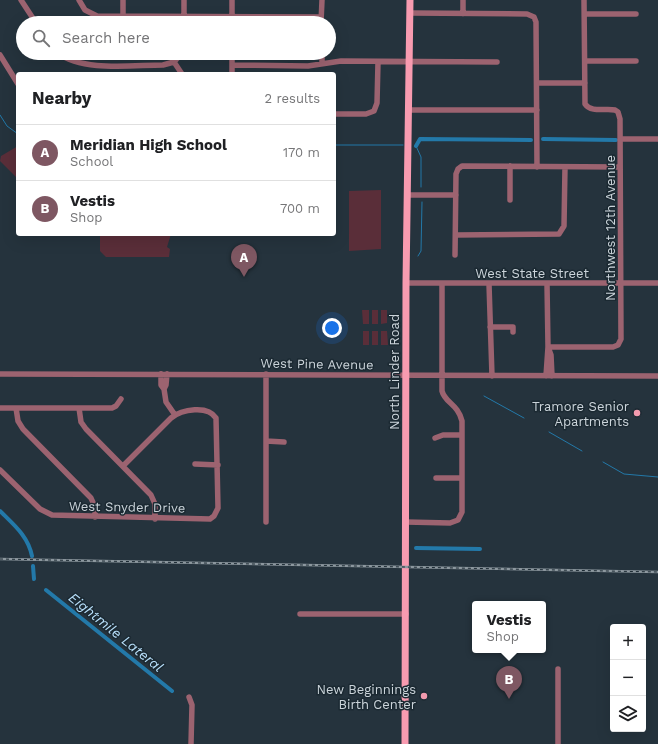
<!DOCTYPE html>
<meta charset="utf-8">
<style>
body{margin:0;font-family:"Work Sans",sans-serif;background:#f6f6f6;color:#202124}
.controls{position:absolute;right:12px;bottom:12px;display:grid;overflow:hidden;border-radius:4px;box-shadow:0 4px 16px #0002}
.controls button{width:36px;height:36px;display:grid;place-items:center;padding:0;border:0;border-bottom:1px solid #e0e0e0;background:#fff;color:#202124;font:20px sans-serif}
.you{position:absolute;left:332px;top:328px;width:14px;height:14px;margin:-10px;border:3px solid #fff;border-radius:50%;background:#1a73e8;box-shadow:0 0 0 6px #1a73e833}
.badge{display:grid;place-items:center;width:26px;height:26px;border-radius:50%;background:#7e5762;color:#fff;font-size:13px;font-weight:700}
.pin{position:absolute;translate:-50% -33px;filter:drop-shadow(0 1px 2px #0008)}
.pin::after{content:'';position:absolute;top:21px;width:14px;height:12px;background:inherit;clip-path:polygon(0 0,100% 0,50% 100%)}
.popup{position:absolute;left:472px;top:601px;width:74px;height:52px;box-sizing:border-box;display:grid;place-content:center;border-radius:4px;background:#fff;filter:drop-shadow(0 1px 3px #0005);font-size:13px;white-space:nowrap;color:#757577}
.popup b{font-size:15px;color:#202124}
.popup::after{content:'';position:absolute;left:50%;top:100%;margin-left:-8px;border:8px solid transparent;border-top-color:#fff}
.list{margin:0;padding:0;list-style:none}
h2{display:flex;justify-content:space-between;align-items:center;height:52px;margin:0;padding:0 16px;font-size:17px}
h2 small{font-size:13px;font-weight:400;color:#757577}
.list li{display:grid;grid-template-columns:26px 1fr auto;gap:12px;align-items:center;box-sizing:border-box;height:56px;padding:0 16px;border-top:1px solid #e0e0e0}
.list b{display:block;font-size:15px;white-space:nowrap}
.list p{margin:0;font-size:13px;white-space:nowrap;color:#757577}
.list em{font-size:13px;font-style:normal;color:#757577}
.icon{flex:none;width:22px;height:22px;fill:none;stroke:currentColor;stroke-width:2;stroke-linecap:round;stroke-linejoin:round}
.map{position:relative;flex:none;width:658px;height:744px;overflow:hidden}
.search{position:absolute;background:#fff;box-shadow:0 4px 16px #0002;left:16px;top:16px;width:320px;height:44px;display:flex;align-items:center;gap:10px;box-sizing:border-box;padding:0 14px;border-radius:22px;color:#757577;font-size:15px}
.panel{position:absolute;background:#fff;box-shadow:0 4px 16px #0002;left:16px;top:72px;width:320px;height:164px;border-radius:4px}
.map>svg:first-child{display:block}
.pitch{fill:#5a2e39}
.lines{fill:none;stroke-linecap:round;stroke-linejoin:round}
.stream{stroke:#2379a9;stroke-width:1}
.canal{stroke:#2379a9;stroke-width:4}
.minor{stroke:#9c6370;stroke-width:5.5}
.major{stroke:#f89bb0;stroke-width:7}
.rail-casing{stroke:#8d989f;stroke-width:2.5}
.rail{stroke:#1b2932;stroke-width:1;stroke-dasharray:3;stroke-linecap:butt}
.poi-dot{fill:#f29aae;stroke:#1b2932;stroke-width:1.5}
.labels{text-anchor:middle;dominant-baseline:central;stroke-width:3;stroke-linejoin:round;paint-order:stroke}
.street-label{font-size:13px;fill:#cbd4da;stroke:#1b2932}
.poi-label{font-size:13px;fill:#cbd4da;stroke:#1b2932;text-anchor:end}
.water-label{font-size:14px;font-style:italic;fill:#b7def9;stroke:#1b2932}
</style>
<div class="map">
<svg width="658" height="744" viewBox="0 0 658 744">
<rect width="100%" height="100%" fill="#25333d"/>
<path class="pitch" d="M18,146V179L0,161L1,156Z
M381,190V249L349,251V191Z
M100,234H171L167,247L170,249L169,257H106L100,251Z
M362,310H369V324H363Z
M372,310H378V324H372Z
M381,310H387V323L381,324Z
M363,331H369V345H363Z
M372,331H378V345H372Z
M381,331H387L388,345H381Z"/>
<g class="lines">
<path class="stream" d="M0,115L7,126L18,134
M334,145H403
M416,146L421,157V187
M418,256L421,251L422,202
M484,396L524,418
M549,432L582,451
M603,462L624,474L658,477"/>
<path class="canal" d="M543,139L616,140
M416,146L420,139L531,140
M0,511C14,525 28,536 32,556
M416,548L480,549
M33,566L34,579
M46,590L172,691"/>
<path class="minor" d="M21,0L36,23
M79,0L85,10L97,16L321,17
M123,0V17
M410,13L527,14L534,17L536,22L537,167
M463,14V0
M585,14H636
M184,23V0
M232,23V0
M321,23L322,0
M58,53C83,72 132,65 163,65L174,62L182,53
M322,53V64
M0,55L18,84
M585,61H636
M174,62L182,74
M232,65L308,66L341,61L497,62
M232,74V53
M537,83H585
M410,110H537
M334,114H366L374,111L377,103L378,62
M621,139H658
M408,195H456
M510,200V166
M456,235L559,234L564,226L565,167
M455,255L456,174L458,169L462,166L620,167
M406,283H658
M489,284L492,376
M547,284L548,347H613L618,345L621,339L620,119L618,112L615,110C606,108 591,113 585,104L584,0
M490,327H513V332
M0,374L658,376
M161,374V385L164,389L166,385L167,374
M546,376L548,347L551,355L552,376
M164,389L166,402L175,415
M0,408H112L116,406L121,399
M16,408L18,421L23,429L91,498L95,507V517
M79,408L81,422L86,429L151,495L155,504V519
M435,438L443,435H462
M266,441L284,442
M195,464L218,465
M0,470L40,509L52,515L210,519L214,516L218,508L216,418C208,405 182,409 171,418L123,466
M436,478H462
M266,522V374
M406,522L450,523L458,520L462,512V421C458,404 445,403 442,391V283
M300,614H406
M189,697L192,705L191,744
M558,744V669"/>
<path class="major" d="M405,744L406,283L410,0"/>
<g class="rail-casing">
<path id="rail" d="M0,559L658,572"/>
</g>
<use href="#rail" class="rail"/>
</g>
<g class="poi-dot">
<circle cx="637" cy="413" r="4"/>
<circle cx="424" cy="696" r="4"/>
</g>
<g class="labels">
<g class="street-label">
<text transform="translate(610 228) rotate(-90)">Northwest 12th Avenue</text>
<text x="532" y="273">West State Street</text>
<text transform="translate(317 364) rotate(1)">West Pine Avenue</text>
<text transform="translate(394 372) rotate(-90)">North Linder Road</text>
<text transform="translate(127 507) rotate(1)">West Snyder Drive</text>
</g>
<g class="poi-label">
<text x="629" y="406">Tramore Senior<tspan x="629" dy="15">Apartments</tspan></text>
<text x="416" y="689">New Beginnings<tspan x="416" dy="15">Birth Center</tspan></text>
</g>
<g class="water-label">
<text transform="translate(116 632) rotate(39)">Eightmile Lateral</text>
</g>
</g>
</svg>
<div class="controls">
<button>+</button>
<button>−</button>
<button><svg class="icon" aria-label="layers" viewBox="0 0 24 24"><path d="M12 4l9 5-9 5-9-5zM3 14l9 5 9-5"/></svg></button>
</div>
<div class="you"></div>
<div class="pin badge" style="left:244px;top:277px">A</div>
<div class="pin badge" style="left:509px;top:699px">B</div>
<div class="popup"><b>Vestis</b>Shop</div>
<div class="search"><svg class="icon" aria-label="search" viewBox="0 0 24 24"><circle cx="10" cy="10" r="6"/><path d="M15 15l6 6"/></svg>Search here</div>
<section class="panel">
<h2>Nearby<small>2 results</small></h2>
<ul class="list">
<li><span class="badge">A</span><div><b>Meridian High School</b><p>School</p></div><em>170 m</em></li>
<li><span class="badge">B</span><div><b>Vestis</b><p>Shop</p></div><em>700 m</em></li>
</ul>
</section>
</div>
